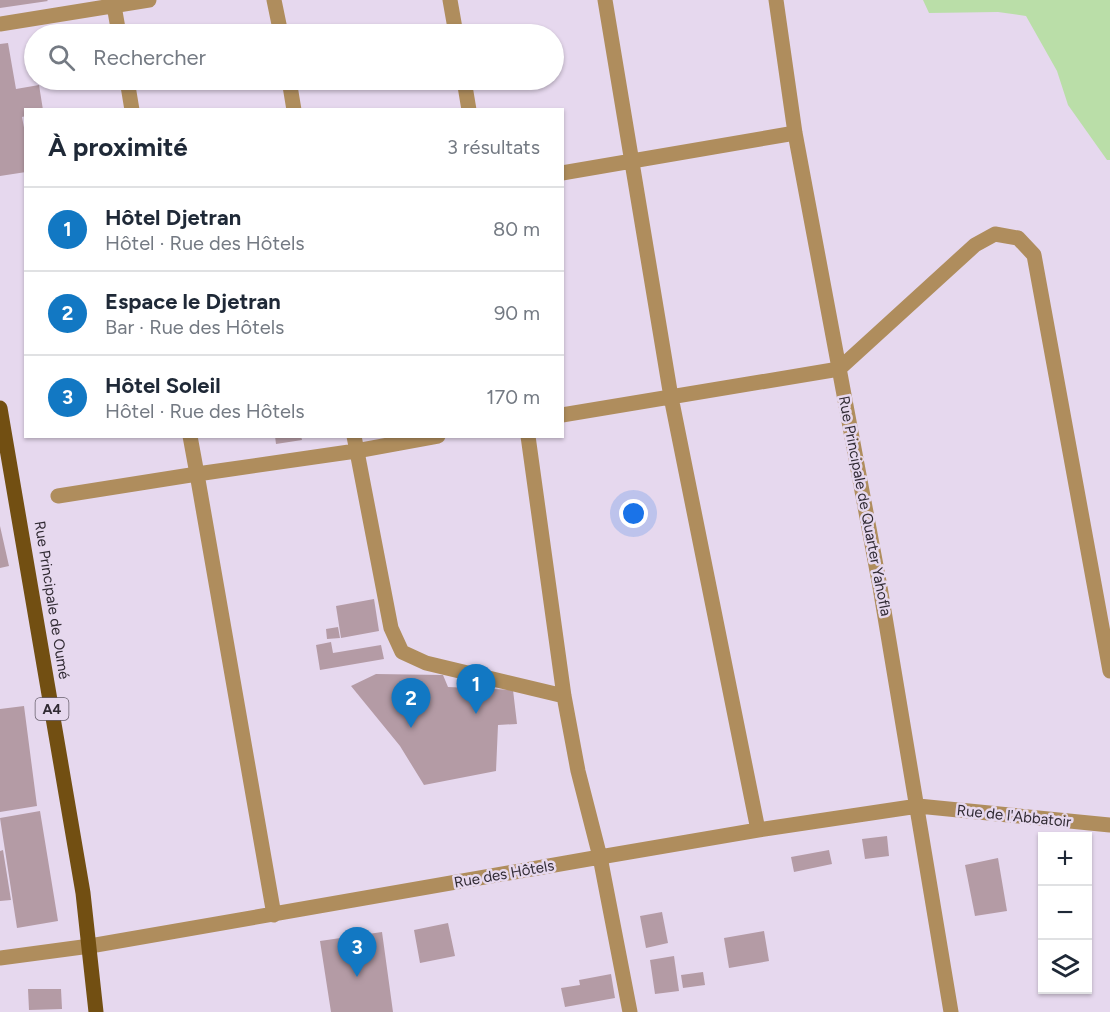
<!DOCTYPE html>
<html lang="fr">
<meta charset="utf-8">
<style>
body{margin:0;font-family:Figtree,sans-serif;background:#f6f6f7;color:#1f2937}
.controls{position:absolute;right:18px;bottom:18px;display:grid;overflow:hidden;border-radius:0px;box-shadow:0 2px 4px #0004}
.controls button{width:54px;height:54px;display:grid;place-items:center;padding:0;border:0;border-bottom:2px solid #e0e1e3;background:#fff;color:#1f2937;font:30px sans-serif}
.you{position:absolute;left:634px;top:514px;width:21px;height:21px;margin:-15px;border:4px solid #fff;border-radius:50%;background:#1a73e8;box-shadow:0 0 0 9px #1a73e833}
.badge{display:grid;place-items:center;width:39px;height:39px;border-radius:50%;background:#1278c3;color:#fff;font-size:20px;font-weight:700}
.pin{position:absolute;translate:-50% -50px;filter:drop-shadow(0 2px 3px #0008)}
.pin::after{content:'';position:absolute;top:32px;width:21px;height:18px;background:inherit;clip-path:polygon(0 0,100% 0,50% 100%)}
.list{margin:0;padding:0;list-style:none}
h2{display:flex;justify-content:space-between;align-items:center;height:78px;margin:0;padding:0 24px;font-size:26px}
h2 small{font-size:20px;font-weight:400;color:#747a83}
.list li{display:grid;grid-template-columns:39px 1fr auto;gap:18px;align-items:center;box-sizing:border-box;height:84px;padding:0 24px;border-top:2px solid #e0e1e3}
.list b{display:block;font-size:22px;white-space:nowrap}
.list p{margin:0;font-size:20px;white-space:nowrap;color:#747a83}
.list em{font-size:20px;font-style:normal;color:#747a83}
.icon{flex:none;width:33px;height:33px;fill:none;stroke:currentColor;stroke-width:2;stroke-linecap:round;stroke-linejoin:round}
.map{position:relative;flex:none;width:1110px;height:1012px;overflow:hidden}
.search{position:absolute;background:#fff;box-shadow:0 2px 4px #0004;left:24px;top:24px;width:540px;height:66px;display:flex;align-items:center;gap:15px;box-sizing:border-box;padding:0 21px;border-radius:33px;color:#747a83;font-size:22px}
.panel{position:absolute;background:#fff;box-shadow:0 2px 4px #0004;left:24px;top:108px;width:540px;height:330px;border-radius:0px}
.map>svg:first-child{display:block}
.green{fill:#badea8}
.building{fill:#b49ba5}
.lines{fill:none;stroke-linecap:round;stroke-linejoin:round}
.street{stroke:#af8d5d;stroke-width:15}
.primary{stroke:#724f12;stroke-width:15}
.labels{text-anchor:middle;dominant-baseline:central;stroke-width:5;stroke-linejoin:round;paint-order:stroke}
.shield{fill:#e6d8ee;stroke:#675f6c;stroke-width:1.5}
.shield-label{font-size:14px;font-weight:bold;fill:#312b34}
.street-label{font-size:15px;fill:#312b34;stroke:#e6d8ee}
</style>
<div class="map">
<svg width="1110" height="1012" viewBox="0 0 1110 1012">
<rect width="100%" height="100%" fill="#e6d8ee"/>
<path class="green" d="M923,0H1110V160H1107L1068,105L1057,71L1026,16L998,12L929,13Z"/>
<path class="building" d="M0,0H47L48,1L0,8Z
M8,43L16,89L39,85L43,110H26V116L22,117L26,138V172L0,176V44Z
M275,436H301L302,440L276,444Z
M0,526L9,566L0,568Z
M374,599L379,631L341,638L336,606Z
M338,627L340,638L327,639L326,629Z
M331,642L333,653L381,645L384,659L320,670L316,645Z
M376,674L443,675L448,687L513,690L517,724L498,725L496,771L424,785L400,746L351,686Z
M24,706L37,806L0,812V709Z
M40,811L58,921L17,928L0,818Z
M887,836L889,856L865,859L862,839Z
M3,850L11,900L0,901V851Z
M829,850L832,864L794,872L791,857Z
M998,858L1007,911L975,916L965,865Z
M662,912L668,943L646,948L640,916Z
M448,923L455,956L420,963L414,930Z
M764,931L769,961L729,968L724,938Z
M382,932L393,1012H331L320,941Z
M674,956L679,991L655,994L650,960Z
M703,972L705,985L683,988L681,975Z
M611,974L615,998L565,1007L561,988L580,985L579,980Z
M28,989H61L62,1009L29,1010Z"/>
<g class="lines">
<path class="street" d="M113,0L119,34
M274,0L281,34
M450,0L456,34
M605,0L671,397L758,830
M776,0L795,133L880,587L951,1012
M0,24L149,0
M127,80L132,110
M289,80L294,110
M464,80L469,110
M562,173L795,133
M562,415L839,369L975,245L995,234L1018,238L1034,255L1110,671
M190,436L197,474L356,451L438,436
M354,436L391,628L402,652L426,663L564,696
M528,436L564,696L578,771L600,857L630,1012
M58,496L197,474L274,915
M0,958L90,946L600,857L758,830L918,806L1110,825"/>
<path class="primary" d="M0,408L83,893L96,1012"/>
</g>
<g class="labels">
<rect class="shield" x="35.5" y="698" width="33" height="22" rx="4.5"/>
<g class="shield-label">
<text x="52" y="709">A4</text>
</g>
<g class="street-label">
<text transform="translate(865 506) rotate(79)">Rue Principale de Quarter Yahofla</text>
<text transform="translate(52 600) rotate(81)">Rue Principale de Oumé</text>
<text transform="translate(1014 816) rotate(6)">Rue de l'Abbatoir</text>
<text transform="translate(504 874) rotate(-10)">Rue des Hôtels</text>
</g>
</g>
</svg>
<div class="controls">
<button>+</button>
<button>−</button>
<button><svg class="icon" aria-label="layers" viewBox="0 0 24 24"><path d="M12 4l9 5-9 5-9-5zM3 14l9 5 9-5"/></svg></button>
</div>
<div class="you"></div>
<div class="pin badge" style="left:476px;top:714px">1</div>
<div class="pin badge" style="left:411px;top:728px">2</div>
<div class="pin badge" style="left:357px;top:977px">3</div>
<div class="search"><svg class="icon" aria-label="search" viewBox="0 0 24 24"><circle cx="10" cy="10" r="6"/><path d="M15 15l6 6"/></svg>Rechercher</div>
<section class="panel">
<h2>À proximité<small>3 résultats</small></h2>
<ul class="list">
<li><span class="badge">1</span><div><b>Hôtel Djetran</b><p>Hôtel · Rue des Hôtels</p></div><em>80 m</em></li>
<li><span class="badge">2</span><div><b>Espace le Djetran</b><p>Bar · Rue des Hôtels</p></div><em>90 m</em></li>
<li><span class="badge">3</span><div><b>Hôtel Soleil</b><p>Hôtel · Rue des Hôtels</p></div><em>170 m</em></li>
</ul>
</section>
</div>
